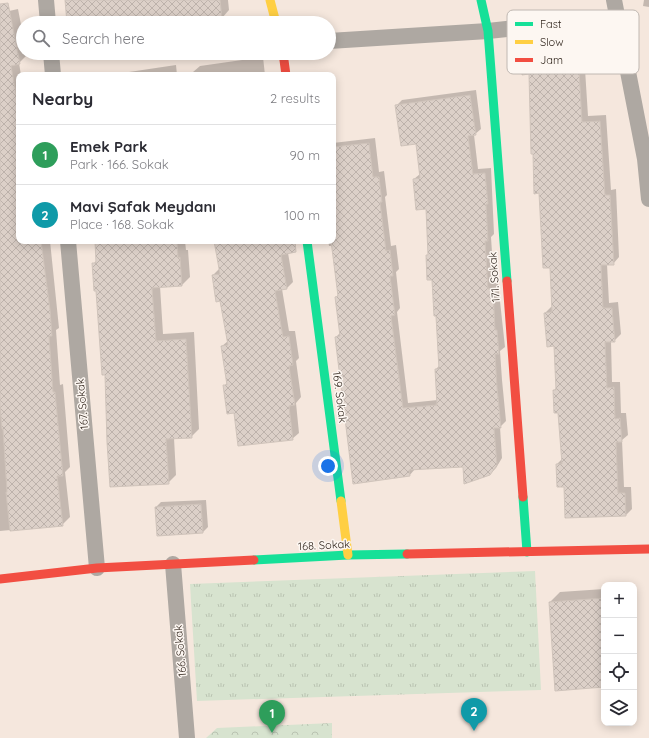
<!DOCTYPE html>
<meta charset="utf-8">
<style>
body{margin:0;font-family:Quicksand,sans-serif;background:#f2f2f3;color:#2b2b33}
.controls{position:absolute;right:12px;bottom:12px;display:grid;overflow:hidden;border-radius:8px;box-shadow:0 2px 10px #0003}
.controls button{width:36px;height:36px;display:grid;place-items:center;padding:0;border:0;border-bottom:1px solid #e1e1e2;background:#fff;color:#2b2b33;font:20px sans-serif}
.you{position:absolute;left:328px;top:466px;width:14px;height:14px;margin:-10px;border:3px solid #fff;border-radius:50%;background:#1a73e8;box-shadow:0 0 0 6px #1a73e833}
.badge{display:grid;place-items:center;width:26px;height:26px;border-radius:50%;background:#756960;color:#fff;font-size:13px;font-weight:700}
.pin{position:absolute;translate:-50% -33px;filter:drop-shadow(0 1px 2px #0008)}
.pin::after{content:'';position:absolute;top:21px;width:14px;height:12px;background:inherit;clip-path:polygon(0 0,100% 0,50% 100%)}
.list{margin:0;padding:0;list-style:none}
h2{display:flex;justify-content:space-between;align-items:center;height:52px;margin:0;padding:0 16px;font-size:17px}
h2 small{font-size:13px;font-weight:400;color:#7c7c81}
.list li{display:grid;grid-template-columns:26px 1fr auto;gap:12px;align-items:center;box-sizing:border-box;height:60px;padding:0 16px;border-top:1px solid #e1e1e2}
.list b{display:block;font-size:15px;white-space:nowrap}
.list p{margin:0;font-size:13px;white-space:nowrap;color:#7c7c81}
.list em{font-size:13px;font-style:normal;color:#7c7c81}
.icon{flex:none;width:22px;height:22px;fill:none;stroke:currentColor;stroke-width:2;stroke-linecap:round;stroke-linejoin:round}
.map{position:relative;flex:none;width:649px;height:738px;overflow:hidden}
.search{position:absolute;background:#fff;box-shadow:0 2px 10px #0003;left:16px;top:16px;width:320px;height:44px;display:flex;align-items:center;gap:10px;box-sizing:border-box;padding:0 14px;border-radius:22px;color:#7c7c81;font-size:15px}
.panel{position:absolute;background:#fff;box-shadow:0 2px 10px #0003;left:16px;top:72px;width:320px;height:172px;border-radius:8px}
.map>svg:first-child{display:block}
.grass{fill:url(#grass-tufts)}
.park{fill:url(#park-crowns)}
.shadow{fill:#0003}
.building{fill:url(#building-cross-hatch);stroke:#d0c4bb}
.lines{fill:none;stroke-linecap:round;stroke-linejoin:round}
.street{stroke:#aea8a2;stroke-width:16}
.fast{stroke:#16e098;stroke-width:9}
.slow{stroke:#ffcf43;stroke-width:9}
.jam{stroke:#f24e42;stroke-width:9}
.labels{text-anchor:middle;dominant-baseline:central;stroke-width:3;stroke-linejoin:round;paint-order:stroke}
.street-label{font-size:11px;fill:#30251c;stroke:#fdf7f2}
.key{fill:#fdf7f2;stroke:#c0b8b2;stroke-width:1}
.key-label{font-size:11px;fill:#30251c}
</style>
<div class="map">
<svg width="649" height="738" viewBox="0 0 649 738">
<defs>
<pattern id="grass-tufts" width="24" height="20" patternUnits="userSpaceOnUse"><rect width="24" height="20" fill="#d7e3cf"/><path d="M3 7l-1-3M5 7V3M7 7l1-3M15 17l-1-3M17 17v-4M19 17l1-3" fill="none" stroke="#b9c3b1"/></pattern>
<pattern id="park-crowns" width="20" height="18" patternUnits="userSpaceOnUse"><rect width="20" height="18" fill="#d7e3cf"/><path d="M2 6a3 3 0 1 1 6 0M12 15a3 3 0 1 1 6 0" fill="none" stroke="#b9c3b1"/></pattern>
<pattern id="building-cross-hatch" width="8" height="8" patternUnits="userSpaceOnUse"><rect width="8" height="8" fill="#dcd0c8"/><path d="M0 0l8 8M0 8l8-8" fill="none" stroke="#bdb2ab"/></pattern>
</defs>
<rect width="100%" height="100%" fill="#f5e7dd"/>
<path class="grass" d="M535,571L541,690L197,701L190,584Z"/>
<path class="park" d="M332,723V738H206L217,728Z"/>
<path class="shadow" d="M66,0H228L229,10L222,18L176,23H68Z
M644,0H649V7L643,6Z
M18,9L23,35V53H27V55L19,63L21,75H19V241H50L59,328L56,330L60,385L63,384L70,467L65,472L70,517L62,525L0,531V13Z
M527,39L603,40L605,61L599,68L585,69L588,116L606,115L611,190L616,189L619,257L613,264H607L609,303L618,302L621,334L614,341H611L612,382H620L621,413H626L628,435L622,440L624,487H631L632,509L626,515L565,486L557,464L563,458L559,412L554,390L557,387L555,345L545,313L551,307H553L551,266L540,192L530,73L520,45Z
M263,57L265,75H194L193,72L200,66Z
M176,65L177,75H124L129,72Z
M476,90L481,129L474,135L478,169L491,168L494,234L491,237L494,283H498L505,347L500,351L502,380L506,421L500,427L502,458L496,468L490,474L464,466L415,469L409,476L336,337L340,333L336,297L339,294L333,246H329L328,241H333V143L375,138L379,172L384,171L387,195L385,197L391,246L396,245L399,269L396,272L400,308L397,312L408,403L438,400L436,369L440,365L437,315L432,278L427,256L429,253L427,208L414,179L420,174L417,142L396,106L402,100Z
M96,241H185L186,250H188L190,277L182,285L160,286L163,334L194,332L199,429L191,437L174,438L176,475L168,483L106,374L93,264L97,260Z
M215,241H295L296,246L288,253L293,282L287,288L282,289L289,331H295L299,358L296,361L301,397L296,403L299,433L292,439L235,412L224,386L227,383L222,346L228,341L221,300L213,275L220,268Z
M206,500L208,527L203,532L156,507L161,502Z
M604,589V686L550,602L560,592Z"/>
<path class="building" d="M65,0H220L222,19L184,23H67Z
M8,3L20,64L11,66L19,110V241H41L50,310L52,336H49L53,392H55L63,476H57L63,526L10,531L6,492H7L3,429H2L0,406V4Z
M519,45L597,46L599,69L579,70L582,122L600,121L605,195H610L614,265H601L603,308H612L615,342H605L607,388L614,387L615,419L620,418L622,442H616L618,493H625L626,516L565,518L564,487H557L556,464H562L558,413H554L553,390H556L554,346L547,347L544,313L552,312L550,268H543L539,193L534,194L533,154H531L529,74L522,75Z
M470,95L476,135L468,136L473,174L485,173L488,204H486L488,241H485L488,289L493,288L495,330H497L499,354H495L497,387L501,428H494L497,465L490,475L464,484L463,467L409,470L410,476L353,484L335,337L340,336L335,297L338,296L331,241H333V147L369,143L373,177H379L382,202H380L386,251L390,250L393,276H390L395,315L391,316L403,408L437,405L435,369H439L436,316H434L432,280H427L426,255H428L426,209L416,210L413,179L420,178L416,144L401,146L395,105Z
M95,241H177L178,258L180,257L182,286L152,288L156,341L186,339L192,438L166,439L169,484L110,487L107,442L105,375H102L96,291H94L92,263H96Z
M214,241H295L296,252L281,255L287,289L275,291L283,337L289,336L293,365L289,366L295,405L289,406L293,440L238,446L234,413L227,414L223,385H227L221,346L228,345L220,301L216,302L212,275L220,274Z
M201,504L203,533L157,536L155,507Z
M604,598V687L555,691L549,602Z"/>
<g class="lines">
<path class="street" d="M46,0L48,23
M614,0L645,159L649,199
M329,41L488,31L618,17
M51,53L53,75
M68,241L97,568
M173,564L187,738"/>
<path class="fast" d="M481,0L488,31L507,281
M307,241L341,501
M523,497L527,552
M254,560L348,555L407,554"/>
<path class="slow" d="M270,0L276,23
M341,501L348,555"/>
<path class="jam" d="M283,53L286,75
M507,281L523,497
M407,554L649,549
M0,579L97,568L254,560"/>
</g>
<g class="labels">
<g class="street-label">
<text transform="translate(494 277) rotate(-94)">171. Sokak</text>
<text transform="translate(340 397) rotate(83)">169. Sokak</text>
<text transform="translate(82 404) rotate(-95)">167. Sokak</text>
<text transform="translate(324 545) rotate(-3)">168. Sokak</text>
<text transform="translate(180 651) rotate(-95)">166. Sokak</text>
</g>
</g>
<rect x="507" y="10" width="132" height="64" rx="6" class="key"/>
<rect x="515" y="22" width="18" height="4" fill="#16e098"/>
<rect x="515" y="40" width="18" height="4" fill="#ffcf43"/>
<rect x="515" y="58" width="18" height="4" fill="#f24e42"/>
<g class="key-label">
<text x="540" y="28">Fast</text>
<text x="540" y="46">Slow</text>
<text x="540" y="64">Jam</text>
</g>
</svg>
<div class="controls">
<button>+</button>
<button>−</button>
<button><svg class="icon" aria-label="locate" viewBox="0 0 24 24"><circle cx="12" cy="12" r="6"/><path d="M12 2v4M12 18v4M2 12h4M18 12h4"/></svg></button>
<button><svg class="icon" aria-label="layers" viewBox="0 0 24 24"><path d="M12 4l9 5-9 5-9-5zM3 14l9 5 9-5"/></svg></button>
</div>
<div class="you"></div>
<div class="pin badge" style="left:272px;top:733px;background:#2e9e5b">1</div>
<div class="pin badge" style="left:474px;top:731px;background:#0f9aa8">2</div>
<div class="search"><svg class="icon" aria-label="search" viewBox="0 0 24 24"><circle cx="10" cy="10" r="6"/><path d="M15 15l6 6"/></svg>Search here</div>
<section class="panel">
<h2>Nearby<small>2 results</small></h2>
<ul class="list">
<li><span class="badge" style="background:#2e9e5b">1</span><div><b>Emek Park</b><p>Park · 166. Sokak</p></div><em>90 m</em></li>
<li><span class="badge" style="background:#0f9aa8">2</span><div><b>Mavi Şafak Meydanı</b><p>Place · 168. Sokak</p></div><em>100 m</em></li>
</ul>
</section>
</div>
